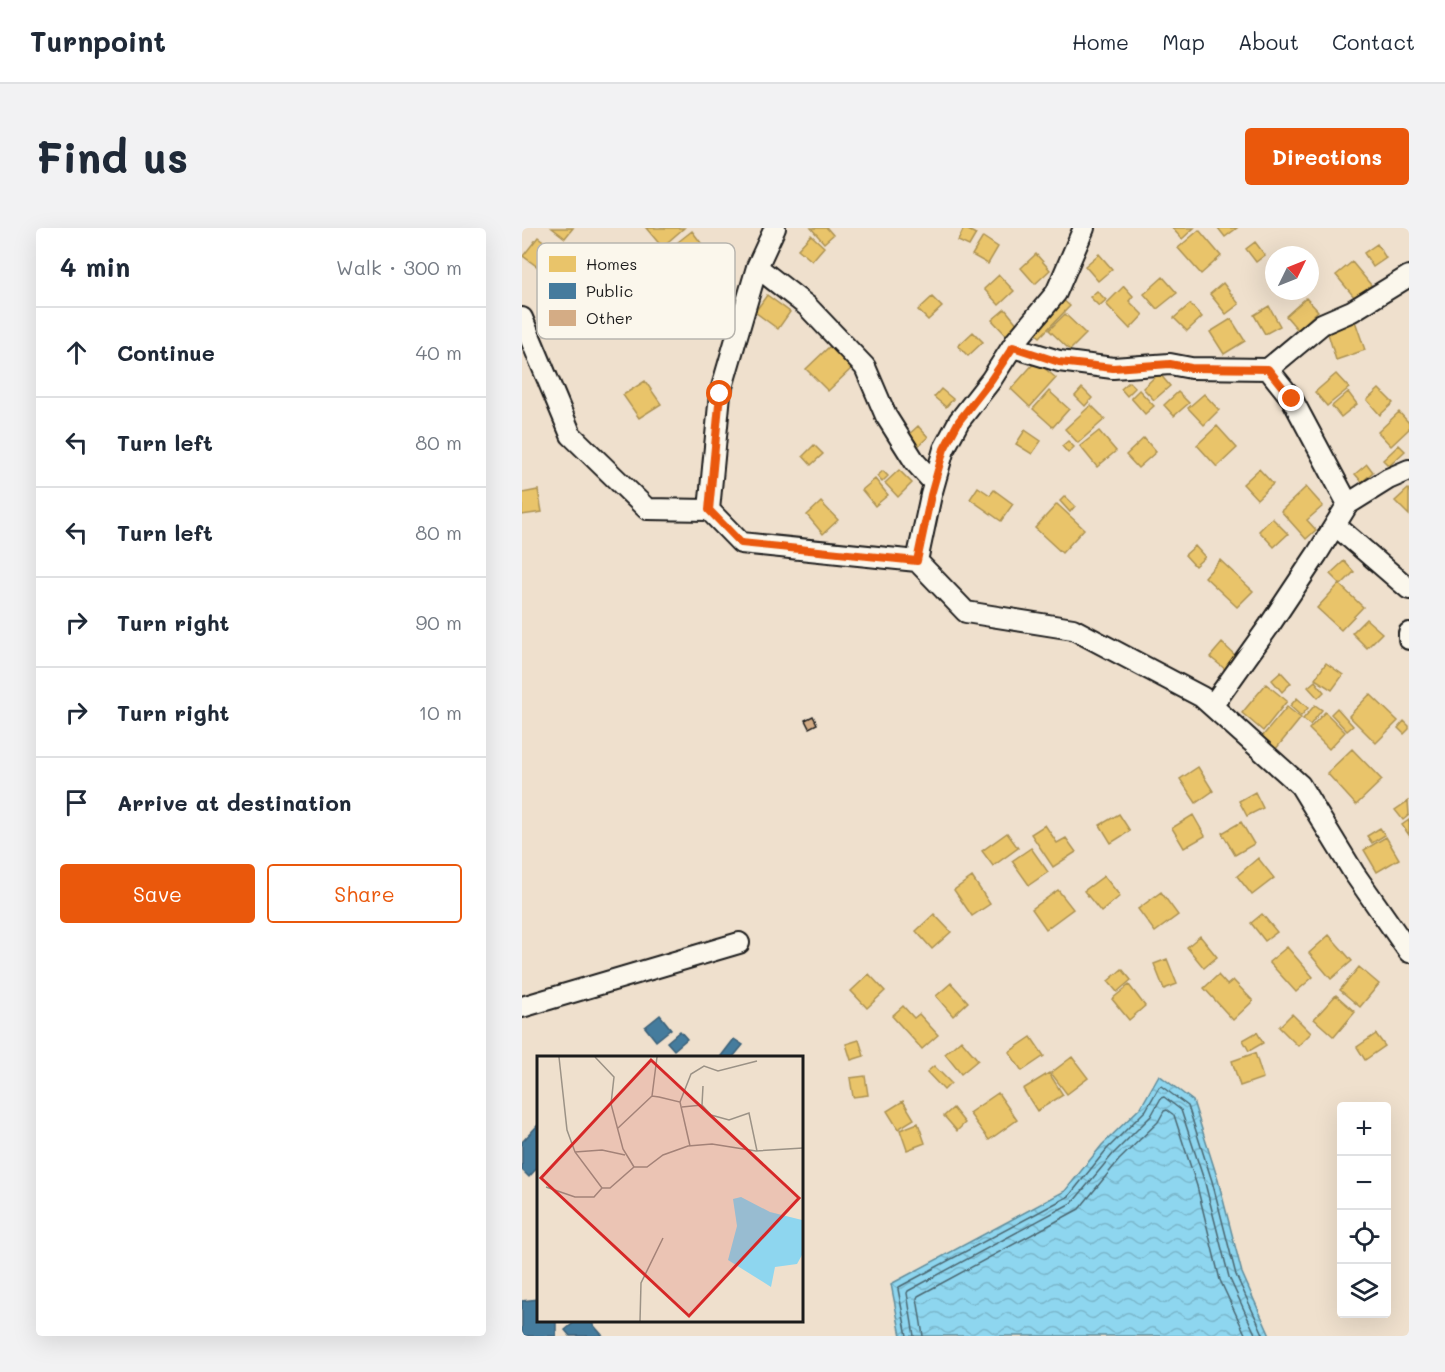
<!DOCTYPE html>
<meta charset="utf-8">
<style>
body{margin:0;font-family:Mali,sans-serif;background:#f2f2f3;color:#1f2937}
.controls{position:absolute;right:18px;bottom:18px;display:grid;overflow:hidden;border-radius:6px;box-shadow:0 6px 24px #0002}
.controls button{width:54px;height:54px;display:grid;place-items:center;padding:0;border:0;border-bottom:2px solid #e0e1e3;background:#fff;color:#1f2937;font:30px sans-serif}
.compass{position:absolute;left:743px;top:18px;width:54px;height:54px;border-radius:50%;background:#fff;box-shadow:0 6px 24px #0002;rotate:47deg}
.stop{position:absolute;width:18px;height:18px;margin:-14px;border:4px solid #ea580c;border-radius:50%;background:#fff}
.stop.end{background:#ea580c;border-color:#fff;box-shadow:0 2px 6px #0008}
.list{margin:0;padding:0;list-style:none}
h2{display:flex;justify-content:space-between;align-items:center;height:78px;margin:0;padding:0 24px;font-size:26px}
h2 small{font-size:20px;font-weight:400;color:#747a83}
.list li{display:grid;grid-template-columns:39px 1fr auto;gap:18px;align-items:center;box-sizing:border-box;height:90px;padding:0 24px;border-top:2px solid #e0e1e3}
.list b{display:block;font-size:22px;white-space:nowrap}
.list em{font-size:20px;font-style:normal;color:#747a83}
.actions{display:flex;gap:12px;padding:18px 24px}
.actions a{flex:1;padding:14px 0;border:2px solid #ea580c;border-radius:6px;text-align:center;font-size:21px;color:#ea580c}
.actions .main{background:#ea580c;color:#fff}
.icon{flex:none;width:33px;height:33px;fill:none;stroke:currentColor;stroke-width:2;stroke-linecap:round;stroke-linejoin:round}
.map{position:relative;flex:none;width:887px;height:1108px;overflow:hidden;border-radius:6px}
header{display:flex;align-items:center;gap:36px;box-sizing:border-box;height:84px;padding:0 30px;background:#fff;border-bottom:2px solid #e0e1e3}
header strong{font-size:28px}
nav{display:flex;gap:33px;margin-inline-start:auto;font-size:21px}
.intro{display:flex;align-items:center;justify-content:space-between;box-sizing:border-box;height:144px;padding:0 36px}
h1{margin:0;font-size:42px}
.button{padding:15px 27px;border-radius:6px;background:#ea580c;color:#fff;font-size:21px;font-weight:700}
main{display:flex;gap:36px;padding:0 36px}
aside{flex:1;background:#fff;border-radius:6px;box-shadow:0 6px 24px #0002}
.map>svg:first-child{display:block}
.water{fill:url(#water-waves);stroke:#608c9b;stroke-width:1.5}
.homes{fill:#e9c46a;stroke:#ac9253;stroke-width:1.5}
.public{fill:#457b9d;stroke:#395e76;stroke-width:1.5}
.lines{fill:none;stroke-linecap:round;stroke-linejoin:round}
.shore{stroke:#4a6670;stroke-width:1.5}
.building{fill:#d4ac85;stroke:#1c1c1c;stroke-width:1.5}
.minor-casing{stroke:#1c1c1c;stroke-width:24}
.minor{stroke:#fbf7ec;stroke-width:20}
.route{stroke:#ea580c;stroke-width:8}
.inset-road{fill:none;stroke:#9b9286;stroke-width:1.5}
.view{fill:#d62828;fill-opacity:0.15;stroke:#d62828;stroke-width:3}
.inset-edge{fill:none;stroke:#1c1c1c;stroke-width:3}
.key{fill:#fbf7ec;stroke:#b8b5ae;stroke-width:1.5}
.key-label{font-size:16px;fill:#1c1c1c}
</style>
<header>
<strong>Turnpoint</strong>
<nav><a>Home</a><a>Map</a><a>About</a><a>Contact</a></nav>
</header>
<div class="intro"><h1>Find us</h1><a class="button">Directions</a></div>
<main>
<aside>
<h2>4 min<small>Walk · 300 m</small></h2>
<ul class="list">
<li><svg class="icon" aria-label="ahead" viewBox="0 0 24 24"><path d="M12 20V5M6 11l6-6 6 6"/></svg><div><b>Continue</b></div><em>40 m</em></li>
<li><svg class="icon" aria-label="left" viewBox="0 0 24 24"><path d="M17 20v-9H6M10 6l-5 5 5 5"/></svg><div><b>Turn left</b></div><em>80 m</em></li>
<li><svg class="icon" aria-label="left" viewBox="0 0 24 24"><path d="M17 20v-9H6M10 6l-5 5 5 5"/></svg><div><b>Turn left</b></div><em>80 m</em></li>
<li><svg class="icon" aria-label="right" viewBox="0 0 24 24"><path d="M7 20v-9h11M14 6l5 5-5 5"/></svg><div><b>Turn right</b></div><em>90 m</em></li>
<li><svg class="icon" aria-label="right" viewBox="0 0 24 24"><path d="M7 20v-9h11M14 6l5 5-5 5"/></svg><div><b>Turn right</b></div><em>10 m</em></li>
<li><svg class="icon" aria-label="arrive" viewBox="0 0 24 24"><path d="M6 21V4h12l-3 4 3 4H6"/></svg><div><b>Arrive at destination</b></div></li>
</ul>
<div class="actions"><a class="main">Save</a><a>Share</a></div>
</aside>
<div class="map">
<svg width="887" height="1108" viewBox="0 0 887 1108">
<defs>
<pattern id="water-waves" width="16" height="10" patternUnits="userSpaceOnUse" patternTransform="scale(1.5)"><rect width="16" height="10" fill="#8ed6ef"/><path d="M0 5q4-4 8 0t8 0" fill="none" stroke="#7ab7cc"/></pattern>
</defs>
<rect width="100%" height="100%" fill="#efe0cd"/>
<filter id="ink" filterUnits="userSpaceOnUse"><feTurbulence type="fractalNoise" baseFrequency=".0167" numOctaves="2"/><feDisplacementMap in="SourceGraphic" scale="12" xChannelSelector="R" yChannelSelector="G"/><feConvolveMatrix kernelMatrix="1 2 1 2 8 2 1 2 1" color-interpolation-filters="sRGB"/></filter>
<g filter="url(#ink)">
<path class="water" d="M637,847L671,873L696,952L720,1045L748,1108H379L369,1056L543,963L580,917L619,879Z"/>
<path class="homes" d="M30,0H51L43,10Z
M124,0H162L140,19Z
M289,0H305L311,7L302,15Z
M442,0L454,6L447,18L436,13Z
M650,0H672L660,11Z
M696,0H715L703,9Z
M677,2L699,28L679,46L656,20Z
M170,3L182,19L169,30L156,14Z
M289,7L302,19L290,33L276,21Z
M16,9L35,23L21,43L1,28Z
M461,9L476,19L466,36L450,27Z
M733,14L743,27L734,34L724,21Z
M855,16L864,30L851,39L842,25Z
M514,26L528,42L513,56L499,40Z
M577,26L590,41L576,53L563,38Z
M830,34L849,57L833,70L814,47Z
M477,47L492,63L477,77L462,61Z
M641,49L655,65L635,81L622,66Z
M701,55L717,76L704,86L688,66Z
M602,58L611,68L607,73L621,87L608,101L584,76Z
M575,63L584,72L577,78L568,69Z
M245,67L268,84L256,101L233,84Z
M410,69L420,79L406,92L396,82Z
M784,70L796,83L776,102L764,88Z
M540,71L548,78L518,109L510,102Z
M668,76L680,89L665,103L652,90Z
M747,78L758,98L743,106L732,87Z
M483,81L496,97L484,107L470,92Z
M543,86L564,106L548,122L527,102Z
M709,91L723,113L702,126L688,104Z
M833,93L843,122L814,132L805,102Z
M451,104L461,114L446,128L436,118Z
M308,118L330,140L306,163L284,141Z
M514,133L534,150L508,179L489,161Z
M637,145L648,158L632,172L621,160Z
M814,146L827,160L805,178L793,164Z
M123,153L139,176L117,190L101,167Z
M607,154L613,160L605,168L599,161Z
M560,160L570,170L563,178L553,168Z
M419,161L431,171L424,179L412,169Z
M857,161L871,175L858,187L845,172Z
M617,162L632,178L623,186L609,170Z
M527,163L547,181L531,199L511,181Z
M656,164L667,175L652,188L642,177Z
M826,164L835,176L819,189L810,178Z
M682,166L697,182L682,197L666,180Z
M569,177L583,191L556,215L543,201Z
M877,184L887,195V201L869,218L856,204Z
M396,198L406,209L393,221L383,210Z
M695,198L715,220L695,239L675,217Z
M503,202L519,213L510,226L494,216Z
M577,203L594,223L575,239L558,218Z
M622,210L634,224L616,240L604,227Z
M546,213L552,219L546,225L540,218Z
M292,217L301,226L289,237L281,228Z
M877,217L883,223L867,238L861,232Z
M845,236L851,244L840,254L833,246Z
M737,241L751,256L735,271L721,256Z
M377,242L390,255L376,269L363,255Z
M361,243L366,248L360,254L355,248Z
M353,251L366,267L353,278L340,262Z
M456,259L468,267L472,262L491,276L479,293L448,271Z
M784,259L801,278L785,292L794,302L784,311L759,283Z
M886,261L887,262V287L873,273Z
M16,262L20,284L0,287V265Z
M543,268L553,278L548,284L538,273Z
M299,274L316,292L301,306L285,287Z
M535,276L562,301L540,325L513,300Z
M750,290L766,306L752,319L737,303Z
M673,318L683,329L673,338L663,327Z
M698,332L731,363L715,379L683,349Z
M822,333L832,344L819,357L808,346Z
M817,356L841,379L819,402L795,380Z
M844,391L860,405L845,420L830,405Z
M700,415L714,428L703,441L688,429Z
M804,435L821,447L810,462L793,451Z
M759,444L769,455L760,464L750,452Z
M793,453L802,464L796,470L786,459Z
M744,456L765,473L741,503L720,485Z
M848,466L876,493L854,515L827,488Z
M775,470L786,480L779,488L768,478Z
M793,477L800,482L788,497L781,491Z
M765,479L779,490L753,522L739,510Z
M815,480L831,498L825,503L809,486Z
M803,484L823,504L807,521L787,501Z
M882,493L887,498V501L882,506L876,500Z
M830,521L860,552L834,577L805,545Z
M676,539L691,563L674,575L658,551Z
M733,564L741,580L725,588L717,573Z
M886,573L887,587L881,592L873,582Z
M597,586L608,603L589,615L578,597Z
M671,587L683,608L662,620L650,600Z
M887,592V607L880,597Z
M719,594L732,616L713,627L700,605Z
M523,597L535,615L544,610L554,624L531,639L509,606Z
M858,600L863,607L850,615L845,608Z
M485,605L496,620L471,638L460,623Z
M864,609L877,631L855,644L842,622Z
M509,620L526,644L507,657L490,633Z
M736,630L752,650L730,667L715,648Z
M582,648L598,668L579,684L562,663Z
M450,649L468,676L450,688L432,662Z
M536,662L551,681L524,701L510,681Z
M639,664L656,687L633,704L616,681Z
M412,686L429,704L410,721L394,703Z
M740,686L755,704L743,713L729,695Z
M807,707L830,733L809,751L787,725Z
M678,708L695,729L682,740L665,719Z
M765,719L791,749L774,764L747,734Z
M645,731L655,756L642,761L632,736Z
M837,739L857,756L838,779L818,762Z
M600,741L609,752L595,764L586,753Z
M347,746L363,763L345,780L329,763Z
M696,747L705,757L711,752L731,773L711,792L682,760Z
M429,755L446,774L431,788L414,768Z
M607,757L623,778L607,792L590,771Z
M814,767L833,784L812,809L792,791Z
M381,778L392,790L397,786L416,807L400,821L370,788Z
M770,786L789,805L776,818L757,799Z
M735,804L741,815L727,823L721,812Z
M854,806L863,818L843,832L835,819Z
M509,809L522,828L500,843L487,824Z
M337,812L342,828L329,832L324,816Z
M439,812L456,832L439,846L423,826Z
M733,825L741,850L718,858L710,833Z
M550,829L566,850L545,866L529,845Z
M412,838L429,855L422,862L405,844Z
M527,845L541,867L515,883L501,861Z
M343,848L346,867L331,869L328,850Z
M476,865L495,892L467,912L447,885Z
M381,873L392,891L376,901L365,883Z
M431,880L443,895L435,903L422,888Z
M396,895L403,915L385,922L378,902Z"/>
<path class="public" d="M138,787L149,801L134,813L123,799Z
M158,803L165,811L152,822L145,814Z
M212,811L221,817L211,829H200L199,828Z
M16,897V939L7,949L0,942V914Z
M16,1071V1092H34V1108H0V1073Z
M55,1092H67L81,1108H48L43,1102Z"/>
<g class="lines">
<path class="shore" d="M385,1108L376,1061L377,1059L547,968L585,921L624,882L637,859L639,858L666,878L690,953L714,1047L742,1108
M392,1108L385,1065L386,1063L551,974L591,926L629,888L639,870L642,869L659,882L683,955L707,1049L734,1108
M401,1108L395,1070L396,1068L557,981L597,932L636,894L642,883L645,882L652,887L675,958L698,1052L724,1108"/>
</g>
<path class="building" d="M291,488L295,496L287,500L283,492Z"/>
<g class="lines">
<g class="minor-casing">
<path id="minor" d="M253,0L235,39L198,166L187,282L219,315L395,333L444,384L551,401L680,469L778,557L832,645L887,724
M235,39L285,78L343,139L364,188L393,234L412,255
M0,90L49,207L125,281L187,282
M491,119L537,133L591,140L648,136L669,140L746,141L770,171L826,276L795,326L747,398L690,478
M746,141L800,96L830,83L887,48
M826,276L866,251L887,242
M813,297L887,361
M395,333L409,267L422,221L437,193L469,152L494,113L534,65L562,0
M887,405V411
M0,779L217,715"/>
</g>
<use href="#minor" class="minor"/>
</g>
</g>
<g class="lines" filter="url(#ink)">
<path class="route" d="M198,166L187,282L219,315L395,333L409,267L422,221L437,193L469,152L491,119L537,134L591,140L648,136L669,140L746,141L770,171"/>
</g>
<g transform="translate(15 828)">
<rect width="266" height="266" fill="#efe0cd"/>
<path d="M204,141L233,156L265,164V199L260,208L238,211L234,231L191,204L200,170L196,143Z" fill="#8ed6ef"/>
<path class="inset-road" d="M22,1L30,74L38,96L65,132H73L97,111H110L126,99L151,90L175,88L219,95L266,92M58,1L77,21L74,48L86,93L97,111M115,40L120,1M143,46L154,18L167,10L181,15L220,5M165,49L166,30M145,51L165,49L174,59L192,64L212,57L220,95M81,72L115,40L122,41L143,46L153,90M38,96L65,94L88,99M9,131L38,141H57L65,132M103,265L104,227L126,182"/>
<path class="view" d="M114,4L262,142L152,260L4,122Z"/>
<rect width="266" height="266" class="inset-edge"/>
</g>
<rect x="15" y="15" width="198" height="96" rx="9" class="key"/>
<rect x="27" y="28" width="27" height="16" fill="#e9c46a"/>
<rect x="27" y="55" width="27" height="16" fill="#457b9d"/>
<rect x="27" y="82" width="27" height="16" fill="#d4ac85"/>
<g class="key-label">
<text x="64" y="42">Homes</text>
<text x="64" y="69">Public</text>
<text x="64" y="96">Other</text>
</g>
</svg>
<div class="controls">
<button>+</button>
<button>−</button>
<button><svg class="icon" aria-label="locate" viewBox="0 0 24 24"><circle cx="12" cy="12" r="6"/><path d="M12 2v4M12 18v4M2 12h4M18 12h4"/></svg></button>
<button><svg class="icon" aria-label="layers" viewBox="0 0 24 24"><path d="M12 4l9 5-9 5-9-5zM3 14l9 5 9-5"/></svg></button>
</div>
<svg class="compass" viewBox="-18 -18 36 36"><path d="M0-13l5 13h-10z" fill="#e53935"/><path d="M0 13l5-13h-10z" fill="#747a83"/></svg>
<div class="stop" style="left:198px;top:166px"></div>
<div class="stop end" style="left:770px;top:171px"></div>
</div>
</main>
